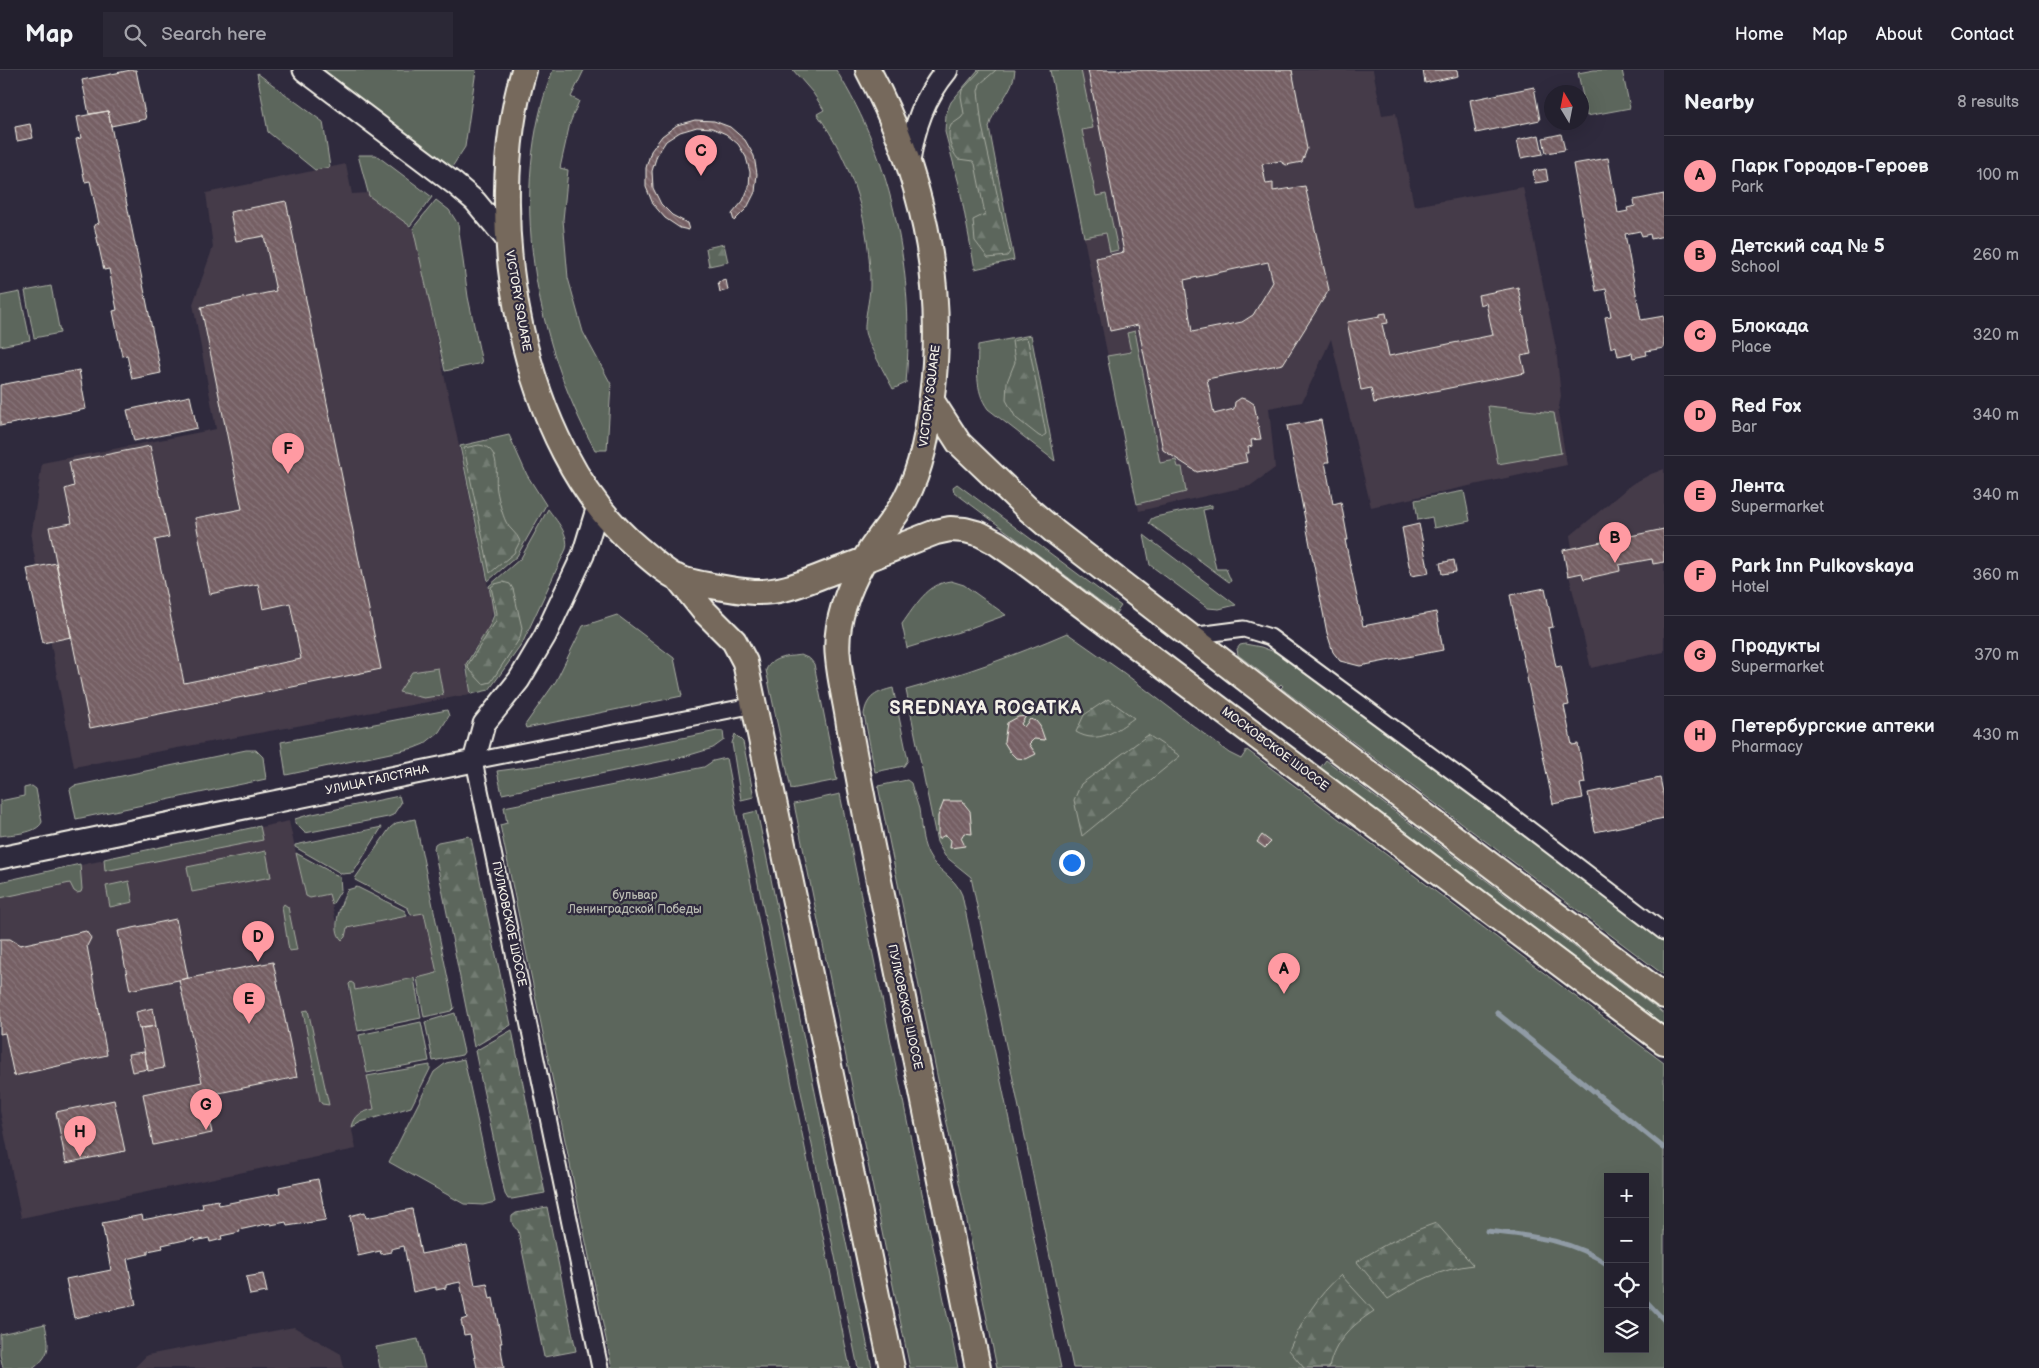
<!DOCTYPE html>
<meta charset="utf-8">
<style>
body{margin:0;font-family:"Balsamiq Sans",sans-serif;background:#2b2836;color:#f1f3f6}
.controls{position:absolute;right:15px;bottom:15px;display:grid;overflow:hidden;border-radius:0px;box-shadow:0 5px 20px #0002}
.controls button{width:45px;height:45px;display:grid;place-items:center;padding:0;border:0;border-bottom:1px solid #403e4a;background:#23202e;color:#f1f3f6;font:25px sans-serif}
.compass{position:absolute;left:1544px;top:15px;width:45px;height:45px;border-radius:50%;background:#23202e;box-shadow:0 5px 20px #0002;rotate:350deg}
.you{position:absolute;left:1071px;top:792px;width:18px;height:18px;margin:-12px;border:4px solid #fff;border-radius:50%;background:#1a73e8;box-shadow:0 0 0 8px #1a73e833}
.badge{display:grid;place-items:center;width:32px;height:32px;border-radius:50%;background:#ff9aa2;color:#111;font-size:16px;font-weight:700}
.pin{position:absolute;translate:-50% -41px;filter:drop-shadow(0 1px 2px #0008)}
.pin::after{content:'';position:absolute;top:26px;width:18px;height:15px;background:inherit;clip-path:polygon(0 0,100% 0,50% 100%)}
.list{margin:0;padding:0;list-style:none}
h2{display:flex;justify-content:space-between;align-items:center;height:65px;margin:0;padding:0 20px;font-size:21px}
h2 small{font-size:16px;font-weight:400;color:#a3a3aa}
.list li{display:grid;grid-template-columns:32px 1fr auto;gap:15px;align-items:center;box-sizing:border-box;height:80px;padding:0 20px;border-top:1px solid #403e4a}
.list b{display:block;font-size:19px;white-space:nowrap}
.list p{margin:0;font-size:16px;white-space:nowrap;color:#a3a3aa}
.list em{font-size:16px;font-style:normal;color:#a3a3aa}
.icon{flex:none;width:28px;height:28px;fill:none;stroke:currentColor;stroke-width:2;stroke-linecap:round;stroke-linejoin:round}
.map{position:relative;flex:none;width:1664px;height:1298px;overflow:hidden}
header{display:flex;align-items:center;gap:30px;box-sizing:border-box;height:70px;padding:0 25px;background:#23202e;border-bottom:1px solid #403e4a}
header strong{font-size:24px}
nav{display:flex;gap:28px;margin-inline-start:auto;font-size:18px}
.search{width:350px;height:45px;background:#2b2836;display:flex;align-items:center;gap:12px;box-sizing:border-box;padding:0 18px;border-radius:0px;color:#a3a3aa;font-size:19px}
main{display:flex}
aside{flex:1;background:#23202e}
.map>svg:first-child{display:block}
.built{fill:#443a49}
.green{fill:#5b665b;stroke:#a8aca2;fill-rule:evenodd}
.forest{fill:url(#forest-firs);stroke:#a8aca2}
.lines{fill:none;stroke-linecap:round;stroke-linejoin:round}
.stream{stroke:#909ba5;stroke-width:5}
.building{fill:url(#building-back-hatch);stroke:#f4f1e8;fill-rule:evenodd}
.street-casing{stroke:#f4f1e8;stroke-width:19}
.secondary-casing{stroke:#f4f1e8;stroke-width:25}
.primary-casing{stroke:#f4f1e8;stroke-width:28}
.street{stroke:#2f2a3d;stroke-width:15}
.secondary{stroke:#2f2a3d;stroke-width:21}
.primary{stroke:#76695c;stroke-width:24}
.labels{text-anchor:middle;dominant-baseline:central;stroke-width:4.5;stroke-linejoin:round;paint-order:stroke}
.street-label{font-size:12px;fill:#f4f1e8;stroke:#2f2a3d}
.park-label{font-size:12px;fill:#b7b9b0;stroke:#2f2a3d}
.district-label{font-size:18px;font-weight:bold;letter-spacing:1px;fill:#f4f1e8;stroke:#2f2a3d}
</style>
<header>
<strong>Map</strong>
<div class="search"><svg class="icon" aria-label="search" viewBox="0 0 24 24"><circle cx="10" cy="10" r="6"/><path d="M15 15l6 6"/></svg>Search here</div>
<nav><a>Home</a><a>Map</a><a>About</a><a>Contact</a></nav>
</header>
<main>
<div class="map">
<svg width="1664" height="1298" viewBox="0 0 1664 1298">
<defs>
<pattern id="forest-firs" width="22" height="20" patternUnits="userSpaceOnUse" patternTransform="scale(1.25)"><rect width="22" height="20" fill="#5b665b"/><path d="M5 1l3.5 6h-7zM16 11l3.5 6h-7z" fill="#737c73"/></pattern>
<pattern id="building-back-hatch" width="6" height="6" patternUnits="userSpaceOnUse" patternTransform="scale(1.25)"><rect width="6" height="6" fill="#755f64"/><path d="M-1 5l2 2M0 0l6 6M5-1l2 2" fill="none" stroke="#89767a"/></pattern>
</defs>
<rect width="100%" height="100%" fill="#2f2a3d"/>
<filter id="ink" filterUnits="userSpaceOnUse"><feTurbulence type="fractalNoise" baseFrequency=".02" numOctaves="2"/><feDisplacementMap in="SourceGraphic" scale="10" xChannelSelector="R" yChannelSelector="G"/><feConvolveMatrix kernelMatrix="1 2 1 2 8 2 1 2 1" color-interpolation-filters="sRGB"/></filter>
<g filter="url(#ink)">
<path class="built" d="M1050,0H1373L1382,45L1396,43L1414,136L1523,117L1556,278L1561,326L1558,342L1567,395L1371,437L1331,269L1302,332L1269,338L1275,398L1250,416L1139,441Z
M346,94L352,124L368,123L414,160L493,540L490,555L467,590L465,598L471,624L74,697L31,468L42,393L216,359L193,234L213,177L206,123Z
M1664,399V582L1591,598L1563,480L1572,478L1570,466L1632,414L1651,404Z
M289,751L305,824L310,828L330,824L339,867L347,858L424,843L437,904L355,920L348,916L374,1039L364,1041L354,1049L352,1060L356,1079L21,1148L0,1041V812Z
M294,1257L341,1284L344,1298H134L147,1285Z"/>
<path class="green" d="M323,0H476L465,77L452,97Z
M553,0H584L571,27L579,31L570,53L560,98L568,100L563,150L568,208L583,262L611,314L607,380H595C535,270 506,120 553,0Z
M793,0H836C894,92 915,206 906,313L893,319C888,309 865,269 865,261C864,249 870,230 870,216C871,157 853,92 817,44L824,40L813,23Z
M978,0H1015C1014,22 994,36 989,57L1014,190L975,199L959,114L945,62L946,44L951,32Z
M1050,0H1081L1093,58L1082,60L1096,126L1106,124L1118,180L1110,182L1106,163L1084,167Z
M1594,0H1622L1630,38L1587,46L1578,3Z
M257,3L323,52L330,97L315,100L268,62Z
M358,85H376L432,127L410,156L369,126Z
M436,130L449,140L458,154L468,227L482,293L445,301L413,158Z
M51,216L60,263L34,268L25,221Z
M20,222L30,270L0,276V226Z
M1135,261L1160,393L1176,390L1178,397H1182L1186,422L1137,434L1107,286L1131,282L1127,263Z
M1031,265L1055,391L988,339C974,320 978,298 978,275Z
M1488,336L1554,343L1561,383L1498,394Z
M509,365L527,405L546,435L517,486L488,511L460,376Z
M957,414L1121,536L1116,543L954,422L953,417Z
M1464,421L1470,451L1434,458L1432,447L1418,450L1415,430Z
M1212,435V438L1203,440L1216,499H1226L1231,511L1229,512L1149,453L1151,449L1155,447Z
M548,439C556,450 570,465 566,479L522,574L489,620L471,624L466,594L490,555L494,545L489,516L521,488Z
M1144,465L1236,535L1219,539L1208,538L1150,495Z
M951,511L964,515L1006,545L959,562L907,578L902,554C915,536 928,513 951,511Z
M617,545L674,588L682,626L526,658L525,655L556,611L583,556Z
M1067,563L1124,603L1229,683L1241,689L1247,680L1664,993V1298H1073L971,807L945,786L937,772L906,620C961,605 1014,586 1067,563ZM1608,1107H1645V1279H1608Z
M1245,574L1261,577L1288,587L1664,869V905L1281,618L1283,616L1281,614L1279,616L1238,585L1237,579L1240,575Z
M801,585L810,589L814,594L837,710L791,719L766,600C772,586 788,587 801,585Z
M438,598L443,625L424,628L399,622L412,602Z
M893,618L908,690L904,696L875,702L864,644C867,626 877,622 893,618Z
M447,640L449,646L439,662L424,674L414,678L286,705L281,672Z
M717,661H723L724,670L713,678L683,687L502,724L497,701L551,694Z
M735,664L743,672L754,727L741,730L732,673Z
M246,680H256L263,687L266,709L76,749L70,719L74,716Z
M726,688L737,745L850,1298H612L500,755L507,753L504,737L704,697L713,691Z
M1326,690L1664,944V955L1320,698Z
M907,710L911,713C913,721 917,732 919,739C921,753 921,769 928,784C936,801 955,806 962,825L1061,1298H997L878,716Z
M32,716L36,719L42,752C37,764 11,764 0,766V731L24,726V718Z
M840,724L958,1298H910L794,734Z
M399,726L401,733L393,745L388,747L305,763L295,753V749L308,745Z
M757,741L872,1298H858L753,789L744,744Z
M415,749L454,938L451,941L424,947L417,908L437,903L424,843L411,845L408,838L355,810L356,807L390,758L396,753Z
M260,756L263,770L105,801L104,789Z
M382,757L353,803L342,804L295,777V775Z
M266,781L271,807L192,822L187,797Z
M296,783L340,807L341,820L332,835L329,824L310,828L306,826Z
M80,794L82,819L81,822L77,823L74,821L70,813L0,828V812Z
M129,811L133,832L110,837L106,816Z
M357,817L405,841L407,846L347,858L345,867L342,870C330,859 342,831 347,820Z
M284,834L288,837L297,880L289,881L282,837Z
M414,908L421,948L358,961L349,914L351,912L354,914L355,920Z
M308,940L329,1035L322,1034L320,1031L303,941Z
M455,943L464,982L462,985L433,991L425,952Z
M421,952L429,991L367,1003L359,965Z
M464,989L495,1132L483,1135L464,1134L389,1092L434,1002L446,993Z
M430,995V999L411,1037L361,1052L352,1057C355,1044 362,1042 374,1039L367,1006Z
M45,1254C49,1275 52,1283 34,1298H3L0,1285V1264Z
M418,1269L425,1298H380L376,1277Z"/>
<path class="forest" d="M981,0H996L980,14L978,21L982,56L1010,182L1007,186L988,188L975,171L973,150L985,144L975,94L973,91L958,89C951,81 946,64 951,55L961,48L964,44L961,26L962,20Z
M724,174L728,192L709,196L706,178Z
M1025,268L1028,271L1046,364L1042,367L1039,366L1016,348L1006,330L1007,312L1015,292L1012,271Z
M479,375C503,378 494,406 497,421C499,431 502,444 506,452C509,459 517,463 520,471L514,483L490,503L464,378Z
M503,512L510,514L513,519L522,558L520,568L491,612L483,614L468,598L469,593L496,551L497,543L491,517L495,514Z
M1108,629L1134,648C1116,661 1098,675 1076,662L1084,645Z
M1148,665L1180,686L1082,766L1074,730L1081,714Z
M469,766L471,768L511,955L474,977L434,779L435,774L438,772Z
M512,960L545,1123L512,1129H508L505,1124L475,981Z
M547,1137L576,1281L544,1287L518,1160C513,1157 511,1153 512,1146L516,1143Z
M1436,1153L1473,1195C1441,1199 1414,1212 1388,1229L1357,1192C1382,1175 1407,1163 1436,1153Z
M1341,1205L1374,1241C1352,1255 1334,1272 1329,1298H1304L1289,1280C1302,1251 1317,1226 1341,1205Z"/>
<g class="lines">
<path class="stream" d="M1497,943L1664,1078
M1487,1161C1530,1166 1572,1169 1608,1195
M1645,1230L1664,1250"/>
</g>
<path class="building" d="M131,0H136L146,49L111,56L108,41L89,44L82,10Z
M1088,0H1292L1307,79L1302,92L1286,95L1280,91L1262,94L1266,114L1273,113V121L1305,116L1329,220L1283,294L1207,309L1214,344L1234,339L1235,332L1241,328L1248,330L1254,334L1261,369L1251,370L1252,376L1248,377L1249,383H1245L1247,392L1197,402L1163,380L1138,255L1110,261L1096,188L1124,182ZM1268,192L1273,212L1253,245L1242,252L1192,262L1184,210Z
M1423,0H1457L1458,6L1425,13Z
M1534,17L1540,50L1476,63L1470,30Z
M108,41L161,303L132,309L127,285L122,286L113,241L117,240L109,199L104,200L94,155L99,153L90,111L85,112L76,69L81,68L77,47Z
M695,50L714,51L730,57L745,70L754,86L757,104L755,122L747,138L734,151L732,144L743,131L749,117L750,102L746,87L738,74L726,64L712,58L697,57L680,62L666,71L657,85L652,101L653,118L661,134L672,145L687,153L689,160L680,158L665,148L653,134L646,117V98L651,81L662,66L677,55Z
M30,54L33,68L17,71L15,57Z
M1561,64L1565,80L1546,83L1543,68Z
M1539,65L1543,84L1521,88L1517,70Z
M1608,88L1618,143L1628,141L1627,138L1635,136L1634,130L1664,124V166L1651,169L1650,164L1642,166L1640,161L1625,164L1641,250L1664,246V278L1646,281L1647,285L1633,288L1632,283L1618,286L1616,276L1611,278L1605,247L1611,246L1606,219L1596,221L1573,94Z
M1546,99L1548,111L1535,113L1533,101Z
M286,131L381,599L90,658L49,457L72,453L65,419L74,416L69,392L150,376L169,467L155,470L184,613L301,589L290,533L263,539L258,514L210,524L195,448L242,439L201,237L276,221L264,166L236,171L230,142Z
M726,210L728,220L720,222L718,212Z
M1518,217L1531,284L1521,286L1525,303L1374,333L1371,318L1361,320L1347,252L1380,246V244L1386,243L1388,253L1382,254L1389,286L1493,265L1486,233L1480,235L1478,225Z
M79,300L86,339L0,356V315Z
M190,326L197,358L134,371L127,340Z
M1321,350L1329,392H1325L1333,434L1341,432L1348,470H1345L1363,556L1436,542L1443,580L1360,596L1340,591L1333,582L1327,563L1287,356Z
M1419,454L1429,503L1411,506L1402,458Z
M1664,459V492L1653,494L1652,489L1619,495L1620,501L1584,509L1582,503L1568,506L1563,480Z
M1454,490L1456,502L1442,504L1440,493Z
M56,493L71,567L43,573L27,499Z
M1545,518L1553,557L1548,558L1556,597L1561,596L1569,635L1564,636L1572,675L1578,674L1585,713L1580,714L1583,728L1553,734L1510,525Z
M1026,646L1021,654L1024,657L1030,649L1036,651L1040,656L1045,670L1034,669L1029,674L1036,684L1026,689L1016,688L1010,682L1004,672L1007,653L1018,647Z
M1660,708L1664,727V748L1595,762L1588,723Z
M944,731H962L970,741L972,764L964,763L961,768L965,776L950,778L951,770L945,765L938,769V746Z
M1262,765L1271,772L1265,778L1257,772Z
M176,849L188,908L130,920L118,861Z
M86,861L91,868L87,876L107,985L14,1006L5,963L0,964V869H10L20,875Z
M273,892L297,1007L204,1026L212,1063L153,1075L143,1024L202,1012L179,910Z
M153,938L156,956L139,959L136,942Z
M156,956L164,998L148,1001L140,958Z
M144,982L148,999L132,1002L128,984Z
M114,1030L125,1081L66,1093L56,1042Z
M318,1109L326,1150L287,1156L286,1152L271,1155V1153L239,1160L240,1162L221,1166L222,1169L210,1172L209,1168L195,1171L194,1168L162,1175L163,1178L148,1181V1184L127,1189L136,1235L74,1248L66,1209L111,1200L102,1153L142,1145L143,1150L203,1138L202,1133L218,1130L219,1135L280,1123L279,1117Z
M412,1139L421,1184L467,1175L475,1215L487,1213L490,1229L493,1228L502,1273H500L504,1298H477L470,1264L464,1265L461,1250L467,1248L460,1212L446,1215V1218L436,1220V1217L413,1222L404,1176L391,1179V1182L381,1184L380,1181L358,1186L350,1146L365,1142L366,1148Z
M263,1204L267,1222L250,1225L246,1207Z"/>
<g class="lines">
<g class="street-casing">
<path id="street" d="M1190,566L1244,559L1270,567L1487,727L1664,862
M600,1298L474,691L755,635"/>
</g>
<g class="secondary-casing">
<path id="secondary" d="M304,0L455,114L475,131L508,171
M909,92C914,56 924,28 947,0
M0,788L474,691L484,654L519,610L545,566L583,485L598,436"/>
</g>
<g class="primary-casing">
<path id="primary" d="M524,0C481,145 519,379 639,479C650,488 663,501 676,507C689,513 739,521 754,522C784,523 807,511 835,501C869,489 902,475 936,462L950,459L965,460L980,464L997,473L1020,489L1664,972
M868,0C922,101 946,212 932,326C928,362 922,398 905,430C893,452 875,470 863,492C847,521 834,555 838,588C840,611 846,633 849,655C861,722 874,788 888,854C918,1002 948,1150 978,1298
M932,331L959,373L1028,439L1055,462L1312,660L1664,926
M677,507L704,541L734,571L745,592L892,1298"/>
</g>
<use href="#street" class="street"/>
<use href="#secondary" class="secondary"/>
<use href="#primary" class="primary"/>
</g>
</g>
<g class="labels">
<g class="street-label">
<text transform="translate(518 231) rotate(80)">VICTORY SQUARE</text>
<text transform="translate(930 326) rotate(-83)">VICTORY SQUARE</text>
<text transform="translate(1275 679) rotate(37)">МОСКОВСКОЕ ШОССЕ</text>
<text transform="translate(377 710) rotate(-12)">УЛИЦА ГАЛСТЯНА</text>
<text transform="translate(509 854) rotate(78)">ПУЛКОВСКОЕ ШОССЕ</text>
<text transform="translate(905 937) rotate(78)">ПУЛКОВСКОЕ ШОССЕ</text>
</g>
<g class="park-label">
<text x="635" y="825">бульвар<tspan x="635" dy="14">Ленинградской Победы</tspan></text>
</g>
<g class="district-label">
<text x="986" y="638">SREDNAYA ROGATKA</text>
</g>
</g>
</svg>
<div class="controls">
<button>+</button>
<button>−</button>
<button><svg class="icon" aria-label="locate" viewBox="0 0 24 24"><circle cx="12" cy="12" r="6"/><path d="M12 2v4M12 18v4M2 12h4M18 12h4"/></svg></button>
<button><svg class="icon" aria-label="layers" viewBox="0 0 24 24"><path d="M12 4l9 5-9 5-9-5zM3 14l9 5 9-5"/></svg></button>
</div>
<svg class="compass" viewBox="-18 -18 36 36"><path d="M0-13l5 13h-10z" fill="#e53935"/><path d="M0 13l5-13h-10z" fill="#a3a3aa"/></svg>
<div class="you"></div>
<div class="pin badge" style="left:1284px;top:924px">A</div>
<div class="pin badge" style="left:1615px;top:493px">B</div>
<div class="pin badge" style="left:701px;top:106px">C</div>
<div class="pin badge" style="left:258px;top:892px">D</div>
<div class="pin badge" style="left:249px;top:954px">E</div>
<div class="pin badge" style="left:288px;top:404px">F</div>
<div class="pin badge" style="left:206px;top:1060px">G</div>
<div class="pin badge" style="left:80px;top:1087px">H</div>
</div>
<aside>
<h2>Nearby<small>8 results</small></h2>
<ul class="list">
<li><span class="badge">A</span><div><b>Парк Городов-Героев</b><p>Park</p></div><em>100 m</em></li>
<li><span class="badge">B</span><div><b>Детский сад № 5</b><p>School</p></div><em>260 m</em></li>
<li><span class="badge">C</span><div><b>Блокада</b><p>Place</p></div><em>320 m</em></li>
<li><span class="badge">D</span><div><b>Red Fox</b><p>Bar</p></div><em>340 m</em></li>
<li><span class="badge">E</span><div><b>Лента</b><p>Supermarket</p></div><em>340 m</em></li>
<li><span class="badge">F</span><div><b>Park Inn Pulkovskaya</b><p>Hotel</p></div><em>360 m</em></li>
<li><span class="badge">G</span><div><b>Продукты</b><p>Supermarket</p></div><em>370 m</em></li>
<li><span class="badge">H</span><div><b>Петербургские аптеки</b><p>Pharmacy</p></div><em>430 m</em></li>
</ul>
</aside>
</main>
